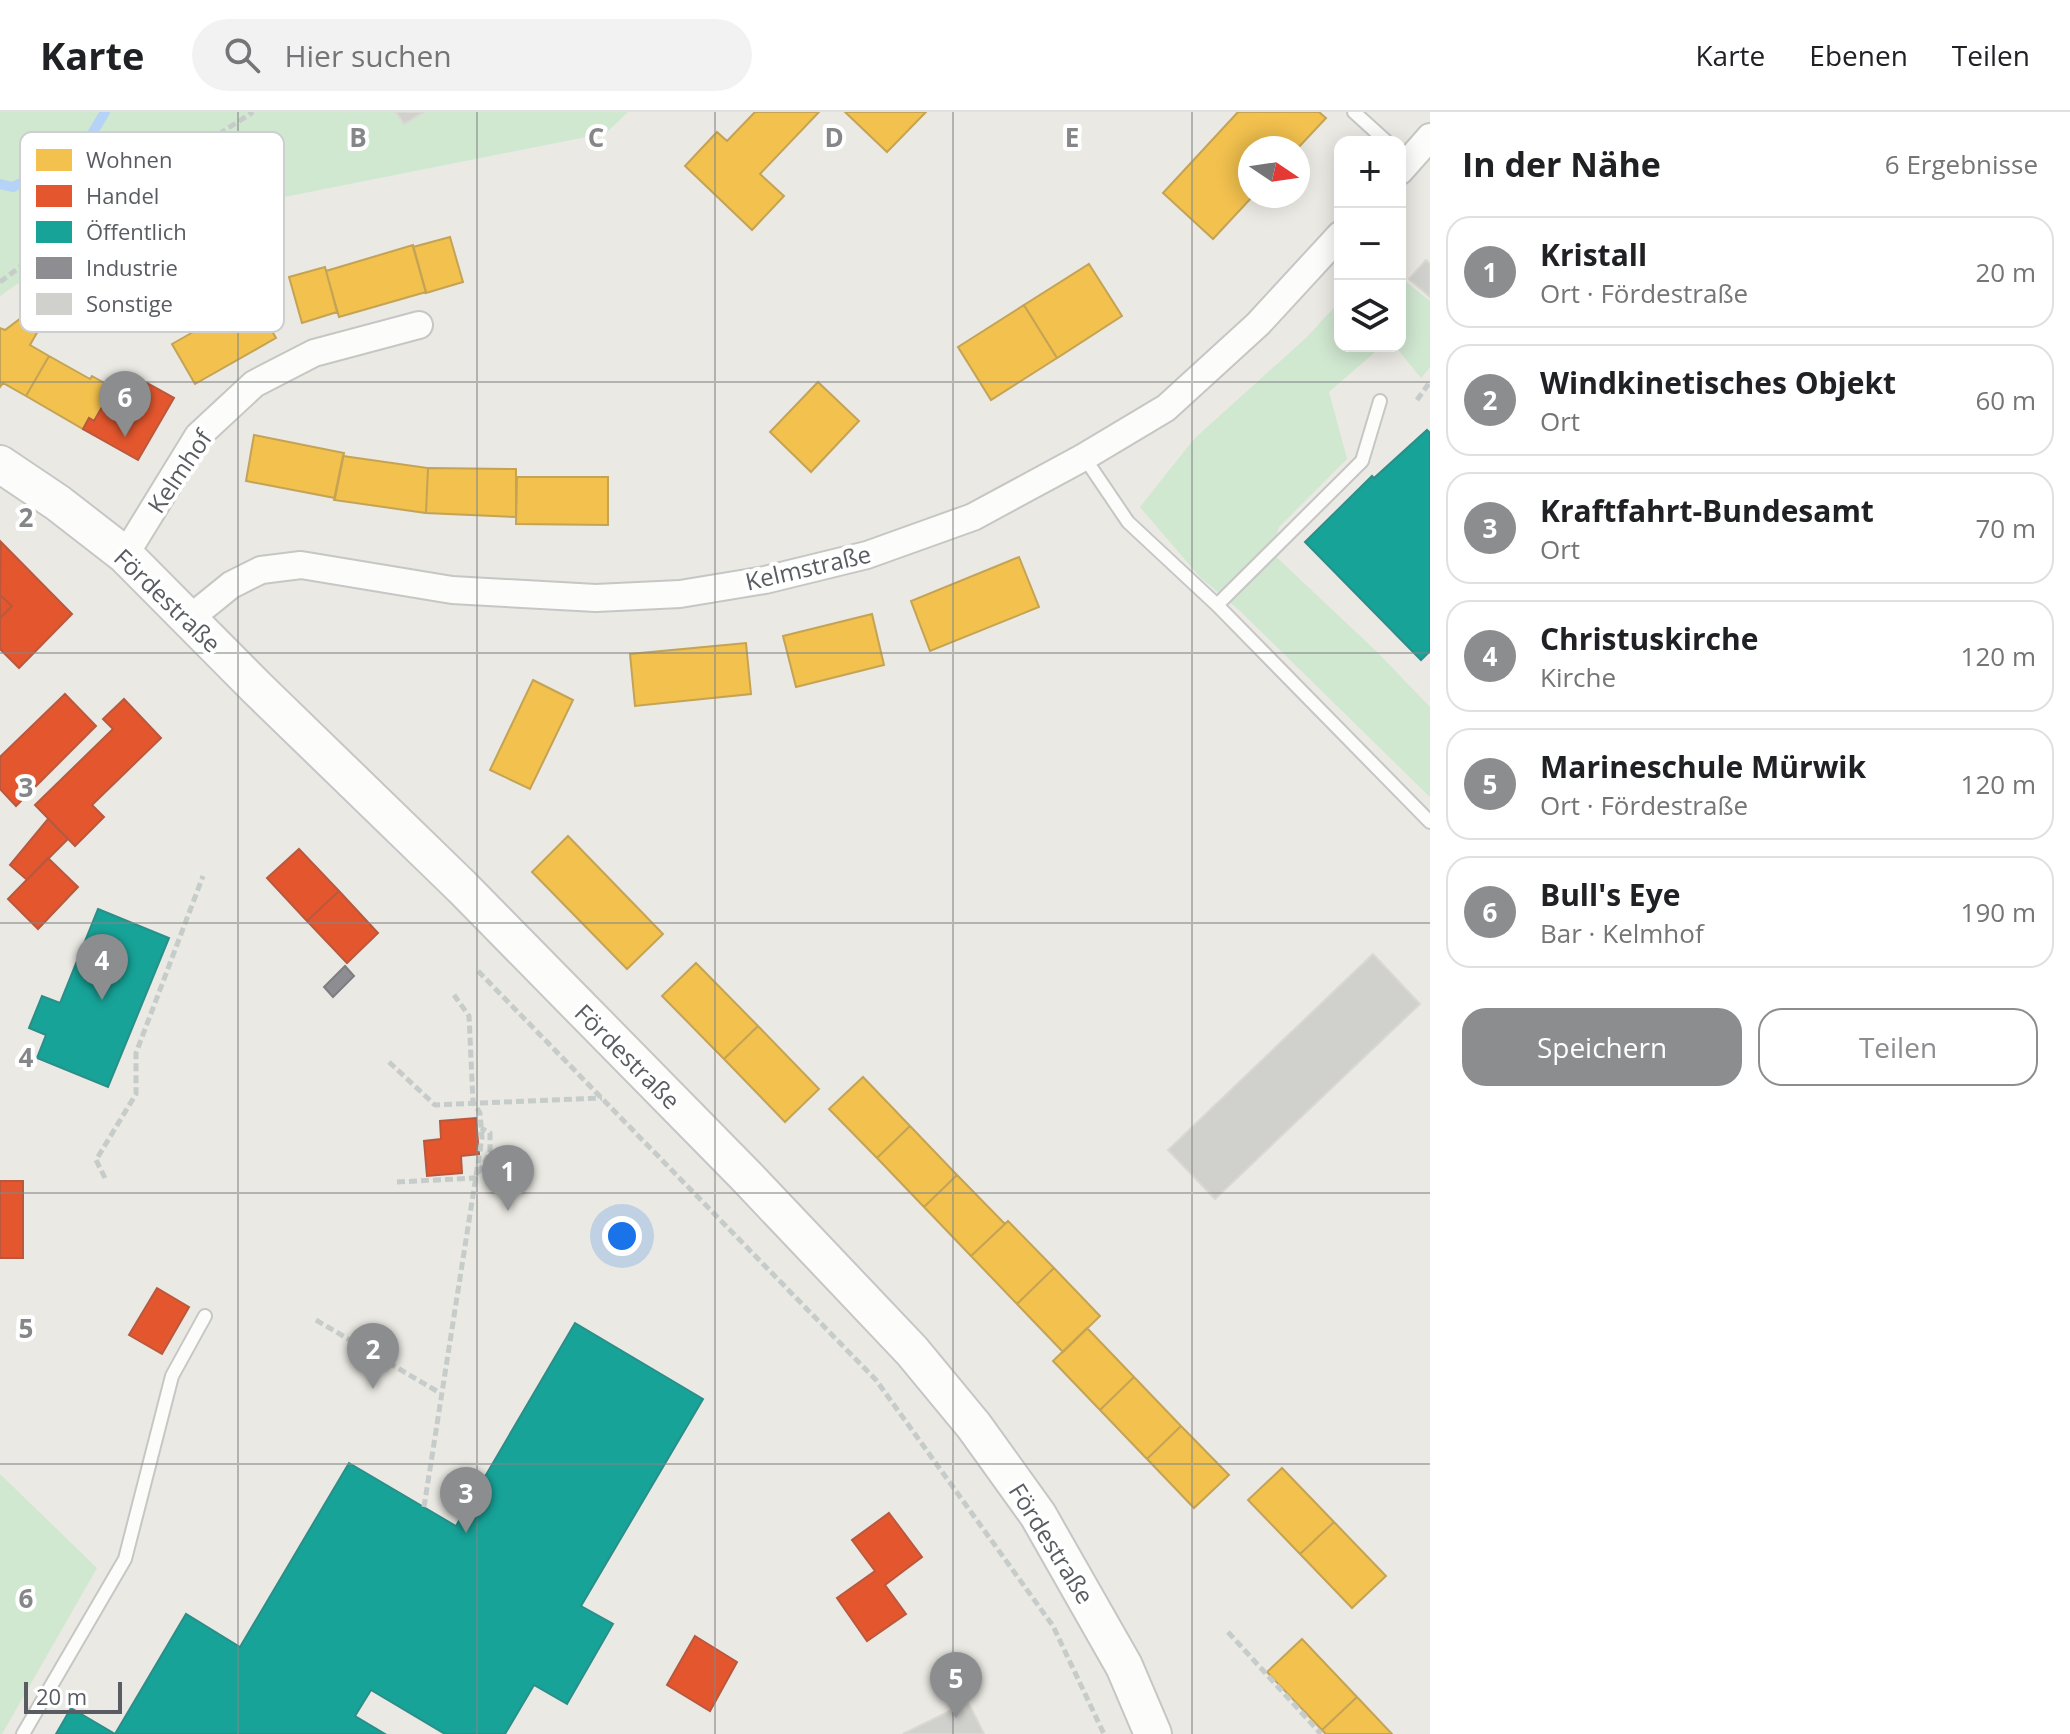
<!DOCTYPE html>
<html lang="de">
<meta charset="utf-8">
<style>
body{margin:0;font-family:"Open Sans",sans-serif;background:#f2f2f2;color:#202124}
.controls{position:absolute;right:24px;top:24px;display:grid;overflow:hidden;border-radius:16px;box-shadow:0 4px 20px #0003}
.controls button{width:72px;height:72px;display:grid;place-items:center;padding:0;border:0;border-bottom:2px solid #e0e0e0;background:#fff;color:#202124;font:40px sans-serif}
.compass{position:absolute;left:1238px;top:24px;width:72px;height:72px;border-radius:50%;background:#fff;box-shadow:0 4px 20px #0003;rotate:103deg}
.scale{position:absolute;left:24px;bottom:20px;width:98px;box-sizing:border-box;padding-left:8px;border:4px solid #595c62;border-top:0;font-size:22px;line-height:28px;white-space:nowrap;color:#595c62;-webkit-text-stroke:6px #fff;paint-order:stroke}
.you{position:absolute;left:622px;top:1124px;width:28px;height:28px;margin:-20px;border:6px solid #fff;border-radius:50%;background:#1a73e8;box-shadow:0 0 0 12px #1a73e833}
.badge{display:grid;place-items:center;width:52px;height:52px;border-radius:50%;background:#8c8d8f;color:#fff;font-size:26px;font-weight:700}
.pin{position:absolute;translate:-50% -66px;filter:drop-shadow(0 2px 4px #0008)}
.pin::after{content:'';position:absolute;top:42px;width:28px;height:24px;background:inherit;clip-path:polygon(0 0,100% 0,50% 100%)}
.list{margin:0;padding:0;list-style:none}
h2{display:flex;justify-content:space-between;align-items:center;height:104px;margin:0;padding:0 32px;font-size:34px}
h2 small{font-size:26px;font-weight:400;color:#757577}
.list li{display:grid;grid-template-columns:52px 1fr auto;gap:24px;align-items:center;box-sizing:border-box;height:112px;margin:0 16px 16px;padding:0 16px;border:2px solid #e0e0e0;border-radius:24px}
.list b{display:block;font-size:30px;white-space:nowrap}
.list p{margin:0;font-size:26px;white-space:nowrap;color:#757577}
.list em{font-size:26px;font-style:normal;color:#757577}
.actions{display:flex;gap:16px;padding:24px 32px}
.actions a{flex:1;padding:18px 0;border:2px solid #8c8d8f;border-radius:24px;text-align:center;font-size:28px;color:#8c8d8f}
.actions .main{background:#8c8d8f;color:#fff}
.icon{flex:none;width:44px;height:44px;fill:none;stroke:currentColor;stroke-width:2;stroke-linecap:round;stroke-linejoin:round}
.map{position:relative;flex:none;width:1430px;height:1622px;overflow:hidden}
header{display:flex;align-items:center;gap:48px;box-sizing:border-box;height:112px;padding:0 40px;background:#fff;border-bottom:2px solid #e0e0e0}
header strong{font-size:38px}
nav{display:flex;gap:44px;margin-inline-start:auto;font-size:28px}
.search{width:560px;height:72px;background:#f2f2f2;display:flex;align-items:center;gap:20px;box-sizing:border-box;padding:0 28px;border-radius:44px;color:#757577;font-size:30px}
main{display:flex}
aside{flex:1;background:#fff}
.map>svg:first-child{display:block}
.green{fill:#d0e7d0}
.homes{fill:#f2c14e;stroke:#c4a354;stroke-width:2}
.shops{fill:#e4572e;stroke:#ba583e;stroke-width:2}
.public{fill:#17a398;stroke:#2b8e88;stroke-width:2}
.industry{fill:#8d8d92;stroke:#7d7e84;stroke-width:2}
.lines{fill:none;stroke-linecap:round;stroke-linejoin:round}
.stream{stroke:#b5d2f7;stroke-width:10}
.building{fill:#d0d0cc;stroke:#dad8d2;stroke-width:2}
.lane-casing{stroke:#c6c7c5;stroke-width:16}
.street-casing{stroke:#c6c7c5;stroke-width:30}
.secondary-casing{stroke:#c6c6c6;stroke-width:40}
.path{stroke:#c6ccca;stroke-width:5;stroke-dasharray:8 4;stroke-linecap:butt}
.lane{stroke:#fcfcfb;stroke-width:12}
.street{stroke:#fcfcfb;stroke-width:26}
.secondary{stroke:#fcfcfb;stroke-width:36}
.grid{fill:none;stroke:#848688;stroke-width:2;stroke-opacity:0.55}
.labels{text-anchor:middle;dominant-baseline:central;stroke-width:8;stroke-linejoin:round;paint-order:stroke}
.street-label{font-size:24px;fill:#595c62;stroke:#fff}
.key{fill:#fff;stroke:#cdced0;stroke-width:2}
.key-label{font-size:22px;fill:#595c62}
.grid-label{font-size:26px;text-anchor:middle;font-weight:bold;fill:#848688;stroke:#fff;stroke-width:8;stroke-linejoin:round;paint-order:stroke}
</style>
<header>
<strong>Karte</strong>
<div class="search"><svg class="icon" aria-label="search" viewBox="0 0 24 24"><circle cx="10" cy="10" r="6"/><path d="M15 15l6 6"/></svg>Hier suchen</div>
<nav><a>Karte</a><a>Ebenen</a><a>Teilen</a></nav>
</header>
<main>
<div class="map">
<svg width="1430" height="1622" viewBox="0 0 1430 1622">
<rect width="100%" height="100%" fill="#eae9e3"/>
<path class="green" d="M0,0H628L606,21L254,91L98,115L0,184Z
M1400,165L1430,189V255L1421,266L1395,234H1400Z
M1340,189V234H1382L1329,280L1347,347L1279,415L1271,440L1376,539L1430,595V685L1239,498L1200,465L1140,395L1194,327L1307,225Z
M0,1362L97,1456L2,1622H0Z"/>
<path class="homes" d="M755,0H819L760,62L784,84L752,118L685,54L717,20L727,29Z
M845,0H926L887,40Z
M1238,0H1319L1326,6L1298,36H1250V84H1253L1213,127L1163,81Z
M450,125L463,170L426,181L413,135Z
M413,133L426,180L339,205L326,159Z
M1089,152L1122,204L1057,246L1024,193Z
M325,155L337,200L302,211L289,165Z
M253,186L276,226L195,272L172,232Z
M1024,193L1057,246L991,288L958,235Z
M25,203L42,212L30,233L49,244L26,284L3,271L0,275V216L5,218Z
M49,244L90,267L92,264L113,276L94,309L89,306L83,317L26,284Z
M818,270L859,309L811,360L770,320Z
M254,323L344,341L335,386L246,369Z
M343,344L428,356L426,401L334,388Z
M428,356L516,357V405L426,401Z
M517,365H608V413L516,412Z
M1019,445L1039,495L930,539L911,489Z
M872,502L884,553L796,575L783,524Z
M746,531L751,582L635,594L630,542Z
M533,568L573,588L530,677L490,658Z
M568,724L663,822L627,857L532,760Z
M696,851L758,914L724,947L662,884Z
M758,914L819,977L785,1010L724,947Z
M863,965L910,1014L877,1046L829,997Z
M910,1014L957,1063L924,1095L877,1046Z
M957,1063L1005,1112L971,1144L924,1095Z
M1008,1109L1054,1156L1017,1192L971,1144Z
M1054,1156L1100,1204L1063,1240L1017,1192Z
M1087,1216L1134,1265L1100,1298L1053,1249Z
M1134,1265L1181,1314L1147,1347L1100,1298Z
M1181,1314L1229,1363L1194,1396L1147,1347Z
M1282,1356L1334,1410L1300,1442L1248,1388Z
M1334,1410L1386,1464L1352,1496L1300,1442Z
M1302,1527L1357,1585L1322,1618L1267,1560Z
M1357,1585L1392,1622H1326L1322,1618Z"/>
<path class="shops" d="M140,267L174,286L138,348L83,317L89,306L94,309L113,276L130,286Z
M1,430L72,502L19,556L0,537V506L12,494L0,483Z
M0,483L12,494L0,506Z
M65,582L96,614L16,694L0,677V645Z
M124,587L161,626L92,693L104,705L75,734L35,693L113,617L103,607Z
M48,707L68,727L27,768L10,753Z
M299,737L339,779L307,809L267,766Z
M48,746L78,775L38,817L8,787Z
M339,779L378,821L347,851L307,809Z
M476,1006L479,1042L461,1044L462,1061L427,1064L424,1029L441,1027L440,1009Z
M0,1069H23V1146H0Z
M157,1176L189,1195L162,1242L129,1223Z
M889,1401L922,1445L885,1473L906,1502L867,1529L837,1486L875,1459L852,1428Z
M695,1524L737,1550L710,1599L667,1573Z"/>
<path class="public" d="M1427,318L1430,321V539L1421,548L1305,430L1372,364L1374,366Z
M98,797L169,826L108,975L37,946L46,923L29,916L42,884L60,891Z
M575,1211L703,1287L581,1494L613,1512L567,1592L534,1573L505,1622H445L371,1578L355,1604L385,1622H115L186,1502L240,1535L349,1351L456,1414Z
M71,1596L115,1622H56Z"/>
<path class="industry" d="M345,854L354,864L333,885L324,875Z"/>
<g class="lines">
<path class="stream" d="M0,72L13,75L81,40L105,0"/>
</g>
<path class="building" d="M396,0H424L404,12Z
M1426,148L1430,152V185L1409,167Z
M1373,842L1420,892L1215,1087L1168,1038Z
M968,1590L984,1622H903Z"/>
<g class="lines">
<g class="lane-casing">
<path id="lane" d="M1354,0L1387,30
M1084,345L1128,410L1217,493L1362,349L1380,289
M1217,493L1430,710
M23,1622L125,1447L172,1264L205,1204"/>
</g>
<g class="street-casing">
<path id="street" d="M1400,59L1430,25
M125,443L198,324L254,272L314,241L419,213
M189,507L231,473L261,458L301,453L452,478L596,486L680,482L765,468L867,443L973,405L1084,345L1166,296L1258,212L1340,123"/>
</g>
<g class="secondary-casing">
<path id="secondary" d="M0,352L58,391L125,443L257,576L462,775L746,1064L912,1239L974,1314L1038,1403L1124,1554L1153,1622"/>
</g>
<path class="path" d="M0,170L56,128L253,0
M1417,288L1430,270
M478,859L876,1268L1053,1514L1104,1622
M389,950L435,993L602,986
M105,1066L96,1048L136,982V941L203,764
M397,1070L475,1066L490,1041V1021L481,1016
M316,1208L440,1281
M424,1395L482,1026L480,1001L473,990L469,904L454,883
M1228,1520L1321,1622"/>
<use href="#lane" class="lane"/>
<use href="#street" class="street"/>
<use href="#secondary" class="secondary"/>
</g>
<path class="grid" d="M238,0V1622M477,0V1622M715,0V1622M953,0V1622M1192,0V1622M0,270H1430M0,541H1430M0,811H1430M0,1081H1430M0,1352H1430"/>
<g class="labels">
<g class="street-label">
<text transform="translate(179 359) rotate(-56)">Kelmhof</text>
<text transform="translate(808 455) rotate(-13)">Kelmstraße</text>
<text transform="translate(168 488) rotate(44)">Fördestraße</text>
<text transform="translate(628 944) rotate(45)">Fördestraße</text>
<text transform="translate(1052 1431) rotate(58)">Fördestraße</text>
</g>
</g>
<rect x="20" y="20" width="264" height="200" rx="12" class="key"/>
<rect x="36" y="37" width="36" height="22" fill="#f2c14e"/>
<rect x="36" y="73" width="36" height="22" fill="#e4572e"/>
<rect x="36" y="109" width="36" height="22" fill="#17a398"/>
<rect x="36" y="145" width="36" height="22" fill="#8d8d92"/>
<rect x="36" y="181" width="36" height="22" fill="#d0d0cc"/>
<g class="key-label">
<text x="86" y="56">Wohnen</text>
<text x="86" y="92">Handel</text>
<text x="86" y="128">Öffentlich</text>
<text x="86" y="164">Industrie</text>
<text x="86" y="200">Sonstige</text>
</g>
<g class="grid-label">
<text x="358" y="35">B</text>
<text x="596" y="35">C</text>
<text x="834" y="35">D</text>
<text x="1072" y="35">E</text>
<text x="26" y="415">2</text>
<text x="26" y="685">3</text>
<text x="26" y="955">4</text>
<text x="26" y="1226">5</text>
<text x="26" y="1496">6</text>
</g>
</svg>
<div class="controls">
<button>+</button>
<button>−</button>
<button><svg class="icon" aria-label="layers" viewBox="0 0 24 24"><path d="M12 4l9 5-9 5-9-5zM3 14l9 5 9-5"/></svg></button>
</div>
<svg class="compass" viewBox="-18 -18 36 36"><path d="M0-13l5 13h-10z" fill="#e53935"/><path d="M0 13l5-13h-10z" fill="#757577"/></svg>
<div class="scale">20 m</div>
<div class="you"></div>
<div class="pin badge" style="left:508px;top:1099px">1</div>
<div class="pin badge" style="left:373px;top:1277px">2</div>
<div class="pin badge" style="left:466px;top:1421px">3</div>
<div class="pin badge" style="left:102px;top:888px">4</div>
<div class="pin badge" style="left:956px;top:1606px">5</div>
<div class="pin badge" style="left:125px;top:325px">6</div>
</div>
<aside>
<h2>In der Nähe<small>6 Ergebnisse</small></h2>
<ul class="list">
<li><span class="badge">1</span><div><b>Kristall</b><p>Ort · Fördestraße</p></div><em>20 m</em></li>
<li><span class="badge">2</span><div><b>Windkinetisches Objekt</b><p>Ort</p></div><em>60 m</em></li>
<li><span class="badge">3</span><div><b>Kraftfahrt-Bundesamt</b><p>Ort</p></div><em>70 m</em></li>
<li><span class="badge">4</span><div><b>Christuskirche</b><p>Kirche</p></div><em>120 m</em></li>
<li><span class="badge">5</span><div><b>Marineschule Mürwik</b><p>Ort · Fördestraße</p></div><em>120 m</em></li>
<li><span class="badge">6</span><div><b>Bull's Eye</b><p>Bar · Kelmhof</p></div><em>190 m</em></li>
</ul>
<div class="actions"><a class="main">Speichern</a><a>Teilen</a></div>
</aside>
</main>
